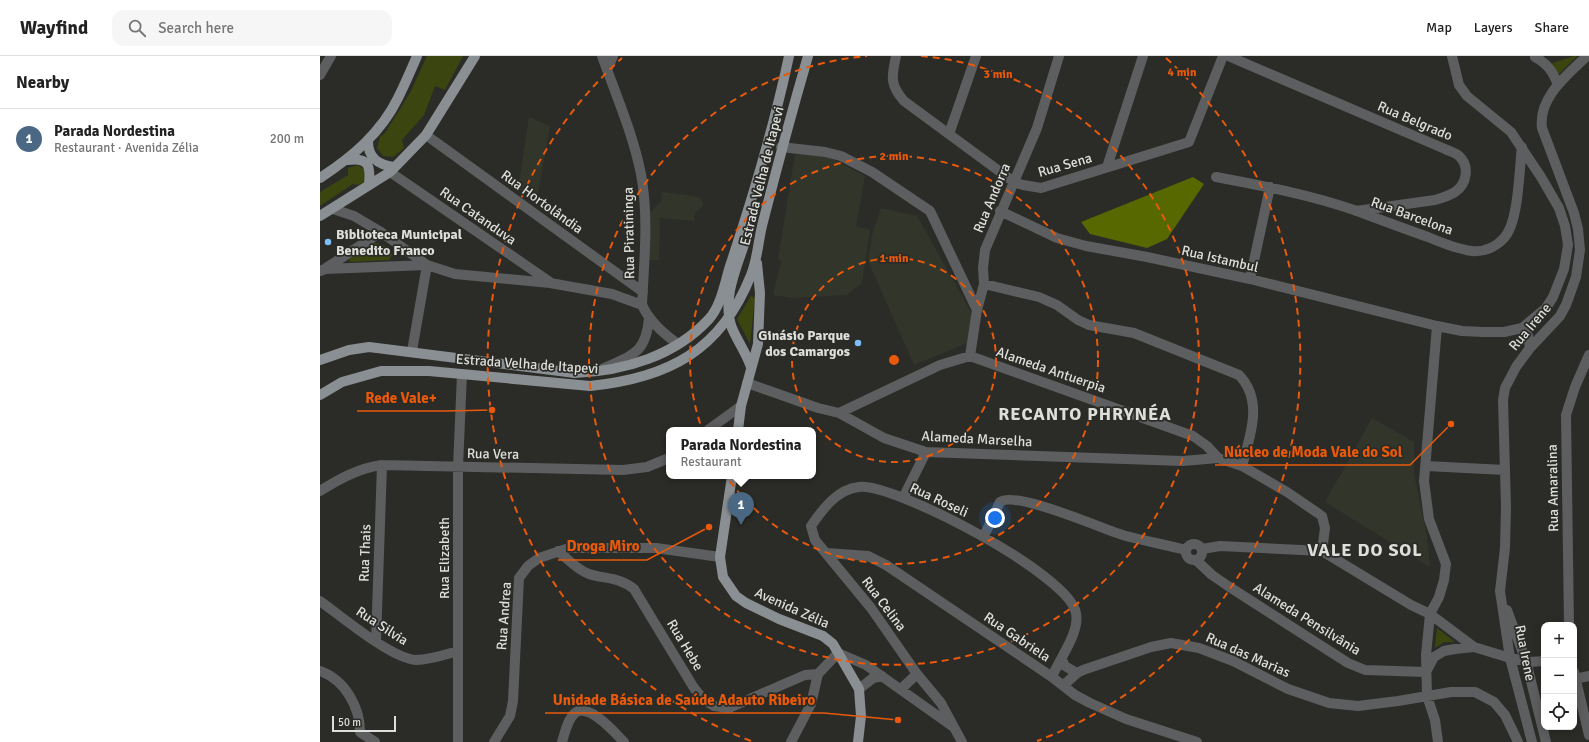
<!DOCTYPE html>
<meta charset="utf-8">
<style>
body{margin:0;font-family:Signika,sans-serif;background:#f6f6f6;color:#222}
.controls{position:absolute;right:12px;bottom:12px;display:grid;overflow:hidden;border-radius:8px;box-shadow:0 2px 10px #0003}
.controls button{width:36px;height:36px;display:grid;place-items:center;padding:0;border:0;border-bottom:1px solid #e0e0e0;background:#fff;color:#222;font:20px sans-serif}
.scale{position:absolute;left:12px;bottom:10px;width:64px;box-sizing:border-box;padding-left:4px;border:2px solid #dedfdb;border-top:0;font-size:11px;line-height:14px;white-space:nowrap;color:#dedfdb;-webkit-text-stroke:3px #2b2c27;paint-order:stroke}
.you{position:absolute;left:675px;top:462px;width:14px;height:14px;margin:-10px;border:3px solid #fff;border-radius:50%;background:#1a73e8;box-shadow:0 0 0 6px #1a73e833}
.badge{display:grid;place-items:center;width:26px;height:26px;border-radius:50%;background:#4a6883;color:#fff;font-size:13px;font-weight:700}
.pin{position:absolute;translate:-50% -33px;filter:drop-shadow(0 1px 2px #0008)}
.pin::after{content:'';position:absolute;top:21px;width:14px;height:12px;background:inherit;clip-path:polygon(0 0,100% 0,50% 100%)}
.popup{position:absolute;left:346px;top:371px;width:150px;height:52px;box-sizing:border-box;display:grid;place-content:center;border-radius:8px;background:#fff;filter:drop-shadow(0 1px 3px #0005);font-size:13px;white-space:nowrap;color:#767676}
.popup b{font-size:15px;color:#222}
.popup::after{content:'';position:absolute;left:50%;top:100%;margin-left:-8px;border:8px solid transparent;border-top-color:#fff}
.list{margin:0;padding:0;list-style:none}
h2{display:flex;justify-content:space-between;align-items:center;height:52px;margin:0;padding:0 16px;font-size:17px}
h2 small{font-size:13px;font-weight:400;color:#767676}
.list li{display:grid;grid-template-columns:26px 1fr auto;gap:12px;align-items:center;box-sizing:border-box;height:60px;padding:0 16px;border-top:1px solid #e0e0e0}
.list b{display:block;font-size:15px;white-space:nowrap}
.list p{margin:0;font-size:13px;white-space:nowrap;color:#767676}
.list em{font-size:13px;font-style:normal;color:#767676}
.icon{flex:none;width:22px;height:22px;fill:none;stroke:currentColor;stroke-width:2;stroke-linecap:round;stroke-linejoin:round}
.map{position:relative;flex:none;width:1269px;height:686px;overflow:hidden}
header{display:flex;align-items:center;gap:24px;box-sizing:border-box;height:56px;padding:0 20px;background:#fff;border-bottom:1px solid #e0e0e0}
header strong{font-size:19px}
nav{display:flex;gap:22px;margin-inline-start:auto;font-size:14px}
.search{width:280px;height:36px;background:#f6f6f6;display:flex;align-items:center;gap:10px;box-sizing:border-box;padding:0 14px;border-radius:12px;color:#767676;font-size:15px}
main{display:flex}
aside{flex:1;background:#fff}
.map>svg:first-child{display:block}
.built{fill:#32352a}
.green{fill:#3a4510}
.forest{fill:#576800}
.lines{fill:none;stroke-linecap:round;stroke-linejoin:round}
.minor{stroke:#5c5e60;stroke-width:10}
.major{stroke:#8a8f93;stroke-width:10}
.ring{fill:none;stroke:#e8590c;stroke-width:2;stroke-dasharray:7 5}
.poi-dot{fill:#7cbef9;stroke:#2b2c27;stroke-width:1.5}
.labels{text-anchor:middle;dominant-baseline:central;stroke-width:3.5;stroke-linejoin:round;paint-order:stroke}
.street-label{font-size:14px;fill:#dedfdb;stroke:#2b2c27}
.poi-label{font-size:14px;font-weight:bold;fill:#dedfdb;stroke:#2b2c27;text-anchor:start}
.district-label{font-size:18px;font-weight:bold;letter-spacing:1px;fill:#dedfdb;stroke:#2b2c27}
.centre{fill:#e8590c;stroke:#2b2c27;stroke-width:2}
.ring-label{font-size:12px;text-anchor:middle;font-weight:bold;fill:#e8590c;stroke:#2b2c27;stroke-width:3.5;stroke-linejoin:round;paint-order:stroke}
.leader{fill:none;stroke:#e8590c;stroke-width:1.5}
.callout-dot{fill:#e8590c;stroke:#2b2c27;stroke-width:1.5}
.callout-label{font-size:15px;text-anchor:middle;font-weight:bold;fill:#e8590c;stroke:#2b2c27;stroke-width:3.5;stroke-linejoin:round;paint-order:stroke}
</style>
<header>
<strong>Wayfind</strong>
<div class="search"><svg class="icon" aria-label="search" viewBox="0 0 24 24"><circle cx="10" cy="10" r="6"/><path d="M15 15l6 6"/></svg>Search here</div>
<nav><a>Map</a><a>Layers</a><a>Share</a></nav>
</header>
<main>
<aside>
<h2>Nearby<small></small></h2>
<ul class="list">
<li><span class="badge">1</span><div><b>Parada Nordestina</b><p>Restaurant · Avenida Zélia</p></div><em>200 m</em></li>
</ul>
</aside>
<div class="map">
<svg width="1269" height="686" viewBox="0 0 1269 686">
<rect width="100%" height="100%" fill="#2b2c27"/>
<path class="built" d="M209,61L230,70L217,144L198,133Z
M475,98L509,101L545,120L536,170L550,174L542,227L527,239L471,242L453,239L461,205L458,203Z
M344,136L380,141L383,150L375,157L374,165L340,162L339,204H328V159L342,144L341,137Z
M561,152L597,160L651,256L652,264L647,287L594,309L548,205L553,175Z
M1052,362L1094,386V418L1107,480L1110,511L1005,446Z"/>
<path class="green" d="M107,0H143L125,34L115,30L104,59L82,84L84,92L73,101L63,100L57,92L60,81L65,77L90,37Z
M1254,0H1257L1239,18L1230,8Z
M38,109L46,115L45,125L39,129L33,128L0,150V136L28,119V112Z
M56,187L69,191L72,199L69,204L30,206L29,203L49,188Z
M431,240L435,242L430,288L417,263Z
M1117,572L1135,586H1124L1115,592Z"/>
<path class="forest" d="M873,121L884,128L847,183L827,192L770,178L761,166Z"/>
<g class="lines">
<path class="minor" d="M282,0C296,39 313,78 321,118C329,161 324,206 322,249C330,266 343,277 358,288
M576,0C572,20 569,28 584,45L694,126L703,129L721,132L869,86L903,0
M908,0L1125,93C1129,95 1136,97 1139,100C1150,110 1147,128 1135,136C1129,140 1122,142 1115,144L1036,155
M1215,1C1228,8 1233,16 1238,29
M287,14L293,0
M0,19L11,0
M629,78L656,0
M106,79L323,236
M461,91L505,96L521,100L552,116L610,155L657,254
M787,111L823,0
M70,116L230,226
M896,121C944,130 991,139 1037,155C1061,164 1085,173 1108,181C1122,187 1137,193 1152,195C1164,196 1176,191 1184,182C1199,166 1199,114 1202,91
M13,153L34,160L61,176L107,209
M680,155L737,182L766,190L827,201L930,223L1117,270L1142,275L1163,276H1184L1202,272L1226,252L1233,241L1244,213L1248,189L1245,170L1239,152L1221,121L1191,76L1147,40L1139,29L1132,0
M6,212L61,176
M0,215L5,213L107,209L135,218L230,227L292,238L322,249
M930,223L950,131
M664,228L719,241L737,249L758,264L769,269L814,277L919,319C944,345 930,380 922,410
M1117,270L1104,425L1109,463L1126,508L1124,524L1119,541L1110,558L1106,599L1107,640L1115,664L1118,686
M1202,272L1208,280L1210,292
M92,295L107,209
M650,300L657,254L664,228L663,212L665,194L717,72L739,0
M284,312C313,299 326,297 329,262
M427,327L498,352L519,357L564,382L606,396L863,405L898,402
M519,357L620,309L650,300L873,380L887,390L898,402L922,410L967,436L1002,460L1005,472L1002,495
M388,374L421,350
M1106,410L1185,414
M0,435C19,423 39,412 62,409L303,414L327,411L349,402
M583,442L606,396
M664,480L680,446C696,434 784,474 806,480C826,485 846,489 866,494
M866 496a8 8 0 1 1 16 0a8 8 0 1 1-16 0Z
M882,493L900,490L1002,495L1091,549L1110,558L1154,591
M238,495C248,503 257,514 269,518C284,523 300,521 314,533L374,632L384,644L394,650L409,652L485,619L498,618L518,597L546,609L632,670
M507,497L548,500L566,509L732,621L755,639L770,647L806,663L877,686
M876,504L892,519L908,530L1028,607L1045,614L1106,616L1114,601L1124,595L1135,593L1154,591L1190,602L1210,606L1224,605
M0,545C21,560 72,603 96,604C110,604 124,599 138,595
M1187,554L1206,605L1226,686
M1249,569L1246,359L1255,331L1269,299
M56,585L62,409
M742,604L745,610L757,617
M0,615C25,624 40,651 40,676L55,686
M1254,616L1269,679
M1255,623L1269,620
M744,629L757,617L763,614L831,591L851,587L879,592L913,605L968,633L1009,647L1038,650L1078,645L1131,636H1155L1174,646L1185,659L1198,686
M539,633L553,622L562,620
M581,633L597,618
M138,686V411L142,318
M174,686L190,660L193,645L199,522L208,510L219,502L249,492H336L400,501
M242,686C245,677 247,664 255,657C269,646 295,677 304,686
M471,686L491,648L498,618
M642,686L621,647L597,618L551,552L495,484L491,470C502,454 517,433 539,431C575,427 750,519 756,557C760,577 739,603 732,621
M1212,686L1190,602L1180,535L1185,492L1186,451L1183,344L1185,332L1196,311L1210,292L1240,260L1246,249L1256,221L1260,194L1258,173L1254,157L1222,72C1218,42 1247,19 1267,0"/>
<path class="major" d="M48,85C48,103 59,109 75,111
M27,104C48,101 51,109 49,128
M0,122C32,101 61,77 78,42C85,28 91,14 97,0
M0,160L70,116L75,111L106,79L155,0
M429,173C421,203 400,240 412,272C418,286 426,297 431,311
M0,304L29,294L49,291L255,317C304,315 355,300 389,263C401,250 405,226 410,210C433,141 454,71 469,0
M0,339L22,326L61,315H109L270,330C348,322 401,295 431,219C438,202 438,184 443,166C457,111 472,55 488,0
M418,374L421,350L438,288L440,237L437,207
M412,420L400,501L403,521L416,540L426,547L459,563L503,580L513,588L539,633L541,660L538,686"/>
</g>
<g class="ring">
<circle cx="574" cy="304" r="102"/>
<circle cx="574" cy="304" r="204"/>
<path d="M601 0A305 305 0 1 1 547 0"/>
<path d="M431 685A407 407 0 0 1 302 2M846 2A407 407 0 0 1 717 685"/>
</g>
<g class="poi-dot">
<circle cx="8" cy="186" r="4"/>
<circle cx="538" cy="287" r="4"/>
</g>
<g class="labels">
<g class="street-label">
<text transform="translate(1095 65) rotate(23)">Rua Belgrado</text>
<text transform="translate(745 109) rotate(-16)">Rua Sena</text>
<text transform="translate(442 120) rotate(-76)">Estrada Velha de Itapevi</text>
<text transform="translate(672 142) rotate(-67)">Rua Andorra</text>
<text transform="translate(222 146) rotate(36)">Rua Hortolândia</text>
<text transform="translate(158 160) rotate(35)">Rua Catanduva</text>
<text transform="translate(1092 160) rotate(20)">Rua Barcelona</text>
<text transform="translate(309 177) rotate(-91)">Rua Piratininga</text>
<text transform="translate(900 203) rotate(13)">Rua Istambul</text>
<text transform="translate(1210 271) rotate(-50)">Rua Irene</text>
<text transform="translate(207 308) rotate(4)">Estrada Velha de Itapevi</text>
<text transform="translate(731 314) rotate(19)">Alameda Antuerpia</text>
<text transform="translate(657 383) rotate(3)">Alameda Marselha</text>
<text transform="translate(173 398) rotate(1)">Rua Vera</text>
<text transform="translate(1233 432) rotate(-91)">Rua Amaralina</text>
<text transform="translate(619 444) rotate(25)">Rua Roseli</text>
<text transform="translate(45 497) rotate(-88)">Rua Thais</text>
<text transform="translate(124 502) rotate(-90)">Rua Elizabeth</text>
<text transform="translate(564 548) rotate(53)">Rua Celina</text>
<text transform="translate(472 552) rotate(24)">Avenida Zélia</text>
<text transform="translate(184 560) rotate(-86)">Rua Andrea</text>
<text transform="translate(987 563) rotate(32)">Alameda Pensilvânia</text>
<text transform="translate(62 570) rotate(33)">Rua Silvia</text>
<text transform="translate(697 581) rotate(34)">Rua Gabriela</text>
<text transform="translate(365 589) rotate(59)">Rua Hebe</text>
<text transform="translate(1205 597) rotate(79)">Rua Irene</text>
<text transform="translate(928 599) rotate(24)">Rua das Marias</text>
</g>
<g class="poi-label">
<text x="16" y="178">Biblioteca Municipal<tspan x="16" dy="16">Benedito Franco</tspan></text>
<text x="530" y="279" text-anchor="end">Ginásio Parque<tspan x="530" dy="16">dos Camargos</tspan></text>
</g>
<g class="district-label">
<text x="765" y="358">RECANTO PHRYNÉA</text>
<text x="1045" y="494">VALE DO SOL</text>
</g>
</g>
<circle cx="574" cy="304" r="6" class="centre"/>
<g class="ring-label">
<text x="862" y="20">4 min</text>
<text x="678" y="22">3 min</text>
<text x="574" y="104">2 min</text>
<text x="574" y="206">1 min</text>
</g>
<path class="leader" d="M172 354L125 355H37M1131 368L1090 409H895M389 471L327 504H238M578 664L504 657H225"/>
<g class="callout-dot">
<circle cx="172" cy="354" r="4"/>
<circle cx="1131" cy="368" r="4"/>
<circle cx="389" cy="471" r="4"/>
<circle cx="578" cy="664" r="4"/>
</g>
<g class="callout-label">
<text x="81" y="347">Rede Vale+</text>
<text x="993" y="401">Núcleo de Moda Vale do Sol</text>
<text x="283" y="495">Droga Miro</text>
<text x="364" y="649">Unidade Básica de Saúde Adauto Ribeiro</text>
</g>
</svg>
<div class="controls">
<button>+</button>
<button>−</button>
<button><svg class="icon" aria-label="locate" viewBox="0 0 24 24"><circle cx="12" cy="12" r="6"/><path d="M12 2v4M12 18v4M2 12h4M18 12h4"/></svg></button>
</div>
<div class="scale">50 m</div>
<div class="you"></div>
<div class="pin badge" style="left:421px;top:469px">1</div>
<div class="popup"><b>Parada Nordestina</b>Restaurant</div>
</div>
</main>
